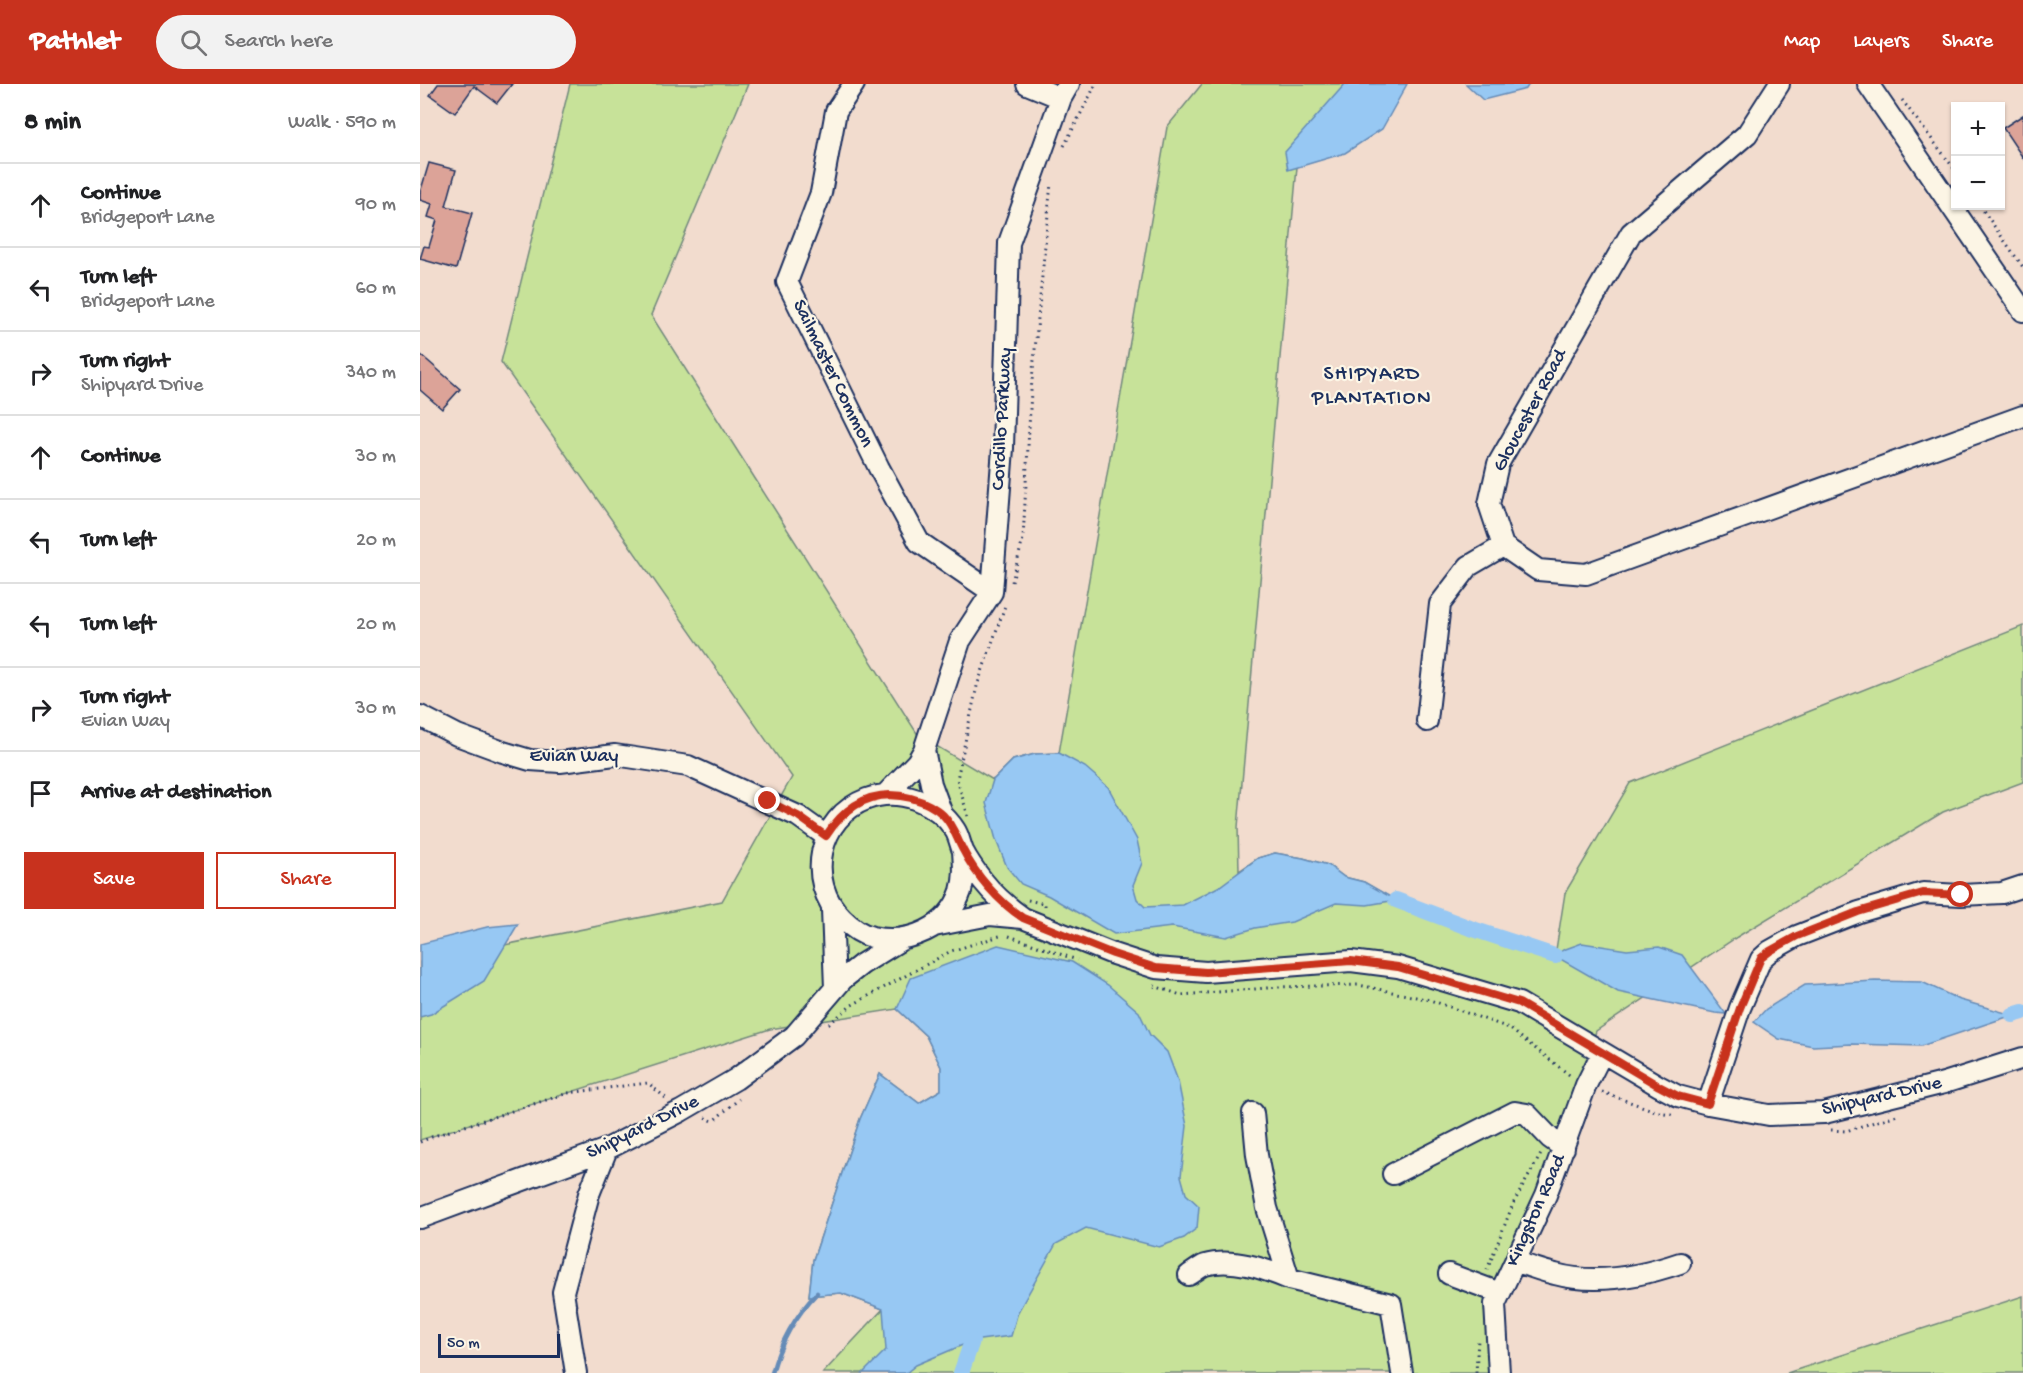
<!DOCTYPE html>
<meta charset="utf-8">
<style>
body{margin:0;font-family:"Gochi Hand",sans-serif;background:#f2f2f2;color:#202124}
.controls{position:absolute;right:18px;top:18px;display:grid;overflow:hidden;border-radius:0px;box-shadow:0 2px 4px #0004}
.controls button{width:54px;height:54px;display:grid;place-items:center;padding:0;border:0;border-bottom:2px solid #e0e0e0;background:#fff;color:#202124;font:30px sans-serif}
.scale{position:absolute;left:18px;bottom:15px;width:122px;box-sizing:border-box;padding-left:6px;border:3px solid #1b2f5e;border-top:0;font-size:16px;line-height:21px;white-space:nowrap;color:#1b2f5e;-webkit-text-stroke:4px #fcf5e5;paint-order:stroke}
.stop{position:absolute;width:18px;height:18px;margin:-14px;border:4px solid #c8321e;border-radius:50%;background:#fff}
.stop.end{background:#c8321e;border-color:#fff;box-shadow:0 2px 6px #0008}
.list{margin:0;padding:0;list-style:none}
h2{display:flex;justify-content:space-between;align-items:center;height:78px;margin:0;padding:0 24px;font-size:26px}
h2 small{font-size:20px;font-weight:400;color:#757577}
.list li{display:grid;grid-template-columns:39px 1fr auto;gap:18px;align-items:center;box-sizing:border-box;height:84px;padding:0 24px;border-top:2px solid #e0e0e0}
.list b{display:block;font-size:22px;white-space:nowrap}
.list p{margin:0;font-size:20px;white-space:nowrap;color:#757577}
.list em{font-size:20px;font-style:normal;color:#757577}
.actions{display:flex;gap:12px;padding:18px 24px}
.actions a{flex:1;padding:14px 0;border:2px solid #c8321e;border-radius:0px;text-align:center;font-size:21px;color:#c8321e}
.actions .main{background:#c8321e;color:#fff}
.icon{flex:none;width:33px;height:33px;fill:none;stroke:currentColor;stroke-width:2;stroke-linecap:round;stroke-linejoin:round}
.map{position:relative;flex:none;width:1603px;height:1289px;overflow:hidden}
header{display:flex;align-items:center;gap:36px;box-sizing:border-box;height:84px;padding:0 30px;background:#c8321e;color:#fff}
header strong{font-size:28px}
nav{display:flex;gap:33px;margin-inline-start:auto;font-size:21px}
.search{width:420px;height:54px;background:#f2f2f2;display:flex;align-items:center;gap:15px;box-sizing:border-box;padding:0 21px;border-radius:33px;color:#757577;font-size:22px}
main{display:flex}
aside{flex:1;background:#fff}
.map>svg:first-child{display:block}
.green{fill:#c7e299;stroke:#71887c;stroke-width:1.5}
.water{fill:#97c8f3;stroke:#658bb7;stroke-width:1.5}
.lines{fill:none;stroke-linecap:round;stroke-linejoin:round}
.stream{stroke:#658bb7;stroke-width:4.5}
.canal{stroke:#97c8f3;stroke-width:16}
.building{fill:#dca398;stroke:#1b2f5e;stroke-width:1.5}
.minor-casing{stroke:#1b2f5e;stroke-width:24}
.path{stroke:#1b2f5e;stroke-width:3;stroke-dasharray:1.5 4.5;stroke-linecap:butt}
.minor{stroke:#fcf5e5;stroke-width:20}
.route{stroke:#c8321e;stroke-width:8}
.labels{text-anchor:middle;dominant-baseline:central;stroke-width:4.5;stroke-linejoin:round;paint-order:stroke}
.street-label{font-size:20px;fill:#1b2f5e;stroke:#fcf5e5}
.neighbourhood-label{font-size:21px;letter-spacing:1.5px;fill:#1b2f5e;stroke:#fcf5e5}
</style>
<header>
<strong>Pathlet</strong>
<div class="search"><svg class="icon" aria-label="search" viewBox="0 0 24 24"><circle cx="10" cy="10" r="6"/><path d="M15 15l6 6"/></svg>Search here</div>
<nav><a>Map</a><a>Layers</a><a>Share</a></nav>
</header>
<main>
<aside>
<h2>8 min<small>Walk · 590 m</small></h2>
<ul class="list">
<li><svg class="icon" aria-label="ahead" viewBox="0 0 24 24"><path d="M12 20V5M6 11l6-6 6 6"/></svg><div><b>Continue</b><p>Bridgeport Lane</p></div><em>90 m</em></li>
<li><svg class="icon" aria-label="left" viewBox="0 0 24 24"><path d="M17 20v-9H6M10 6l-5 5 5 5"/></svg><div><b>Turn left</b><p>Bridgeport Lane</p></div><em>60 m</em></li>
<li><svg class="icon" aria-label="right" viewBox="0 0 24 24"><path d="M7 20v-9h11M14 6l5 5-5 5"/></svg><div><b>Turn right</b><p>Shipyard Drive</p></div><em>340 m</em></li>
<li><svg class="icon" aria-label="ahead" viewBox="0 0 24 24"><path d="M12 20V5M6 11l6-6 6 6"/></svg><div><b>Continue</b></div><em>30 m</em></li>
<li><svg class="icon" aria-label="left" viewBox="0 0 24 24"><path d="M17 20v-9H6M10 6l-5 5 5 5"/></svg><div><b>Turn left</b></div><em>20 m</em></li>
<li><svg class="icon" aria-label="left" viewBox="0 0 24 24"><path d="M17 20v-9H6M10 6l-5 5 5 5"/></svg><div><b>Turn left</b></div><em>20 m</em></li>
<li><svg class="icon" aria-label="right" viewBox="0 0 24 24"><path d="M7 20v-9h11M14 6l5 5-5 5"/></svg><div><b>Turn right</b><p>Evian Way</p></div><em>30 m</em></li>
<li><svg class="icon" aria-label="arrive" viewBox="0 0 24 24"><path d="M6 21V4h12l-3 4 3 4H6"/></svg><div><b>Arrive at destination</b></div></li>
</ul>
<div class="actions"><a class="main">Save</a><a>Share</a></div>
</aside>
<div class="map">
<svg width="1603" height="1289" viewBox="0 0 1603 1289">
<rect width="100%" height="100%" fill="#f2dcce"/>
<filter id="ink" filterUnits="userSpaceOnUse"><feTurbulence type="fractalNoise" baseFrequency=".0167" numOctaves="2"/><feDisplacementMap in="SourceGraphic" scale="12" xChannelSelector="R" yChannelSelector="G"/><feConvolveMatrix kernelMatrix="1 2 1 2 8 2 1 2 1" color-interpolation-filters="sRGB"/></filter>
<g filter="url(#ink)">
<path class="green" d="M150,0H328L231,231L498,651L573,696L593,676L615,670L639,669L747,43L782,0H954L877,83L818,743L819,787L838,774L855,769L883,774L908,781L924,793L944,798L976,817L1050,844L1135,872L1145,809L1210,699L1603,542V698L1523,728L1317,853L1176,947L1135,1066L1071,1217L1075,1289H403L463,1225L421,1209L389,1212L393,1176L440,1035L460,990L499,1019L521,1006V983L506,952L477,925L350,945L0,1056V878L302,817L372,693L81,278Z
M1603,1212V1289H1367Z"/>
<path class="water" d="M925,0H987L962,45L925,69L868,86L865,68Z
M1046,0H1109L1106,5L1063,16Z
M639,669L665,683L688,703L717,756L722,779L713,801L717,815L725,823L763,821L800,802L838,774L855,769L883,774L908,781L924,793L944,798L976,816L947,821L916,819L872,838L835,844L806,853L752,843L694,850L629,812L601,800L587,783L576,756L566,719L573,696L593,676L615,670Z
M98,840L64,897L11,930L0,933V860L67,843Z
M1162,859L1207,866L1239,863L1262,871L1306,930L1295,929L1198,908L1135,872L1143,866Z
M578,861L652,878L688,901L719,928L730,951L747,968L758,997L767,1042L761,1092L766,1110L779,1122L777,1144L764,1154L739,1163L666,1144L636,1160L598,1228L591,1252L552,1257L496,1281L486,1289H443L466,1266L463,1225L421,1209L389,1212L393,1176L440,1035L460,990L499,1019L521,1006V983L506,952L477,925L491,894Z
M1455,897L1502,898L1540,916L1593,931L1501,962L1432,960L1393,962L1359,955L1334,938L1346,925L1385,901Z"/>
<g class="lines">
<path class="stream" d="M352,1289C360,1259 376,1231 397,1209"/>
<path class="canal" d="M976,816L1050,844L1135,872
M1593,931L1603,928
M541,1289L552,1257"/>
</g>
<path class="building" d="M18,0H92L77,19L54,2L35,29L10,11Z
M1603,31V74L1583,44Z
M9,79L36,86L26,122L52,129L36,185L0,175L4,162L9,163L17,136L8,133L12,120L0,116V109Z
M0,270L40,305L22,325L0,306Z"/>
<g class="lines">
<g class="minor-casing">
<path id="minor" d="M434,0L416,27L401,109L367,198L459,384L499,458L572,508
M607,0L641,14
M1359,0L1327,50L1211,149L1078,380L1069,420L1083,462L1118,486L1166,490L1603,332
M1448,0L1603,227
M0,632L37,651L83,668L110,676L140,678L195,671L268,682L378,732L406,752
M1007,637L1020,520L1049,482L1083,462
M504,666L511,700L522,730
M465,711L497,678L504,666L540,557L572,508L583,364L589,159L641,14L649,0
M543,767C544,781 545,793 541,807C529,844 488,861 452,853C440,850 430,842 422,834C385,798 398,733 447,715C479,703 517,718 535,746C539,752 540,760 543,767C548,777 556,788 563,797C574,811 589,824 603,834L693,870L736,884L786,888L931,877L978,883L1099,919L1239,1002L1258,1012L1288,1020L1349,1031L1404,1029L1524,999L1603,974
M412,825L415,904
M514,842L570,831L603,834
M1288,1020L1320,924L1341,875L1350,867L1377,852L1439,828L1503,809L1541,811L1582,809L1603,802
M833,1029L837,1071L847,1124L869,1195L971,1220L982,1289
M973,1090L1095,1028L1107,1030L1130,1054L1144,1064
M0,1134L187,1065L261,1027L316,995L374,952L423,895L442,880L484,854
M1095,1177C1108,1182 1122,1187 1135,1190C1175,1201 1222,1192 1260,1179
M1029,1190L1080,1209
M769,1191C774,1188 780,1183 785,1181C812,1173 845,1185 869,1195
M156,1289L143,1208L169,1110L187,1065
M1079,1289L1075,1220L1126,1111L1166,1001L1182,969"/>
</g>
<path class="path" d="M1482,16L1536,87
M644,62L676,0
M1560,122L1603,183
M592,498L603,455L611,307L631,99
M548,732L537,695L557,602L585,522
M608,816L625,820V823
M589,852L657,876
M734,902L761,911L859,903L939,901L1010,916L1089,944L1152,993
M409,940L432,921L531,867L583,851
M1182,1008L1238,1028L1256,1031
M285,1034L293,1037L319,1015
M1411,1046L1426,1047L1480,1030
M0,1058L14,1052L148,1009L228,999L248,1016
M1067,1186L1093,1120L1121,1070
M1056,1289L1058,1255"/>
<use href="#minor" class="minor"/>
</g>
</g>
<g class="lines" filter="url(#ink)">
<path class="route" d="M348,717L378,732L406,752C426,721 453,704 491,714C502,717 514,722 523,731C533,741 536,753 543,766C556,792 579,818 603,834L693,870L736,884L786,888L931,877L978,883L1099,919L1239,1002L1258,1012L1288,1020L1320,924L1341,874L1350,867L1377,852L1438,828L1503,809L1541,811"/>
</g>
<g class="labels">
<g class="street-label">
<text transform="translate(412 290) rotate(64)">Sailmaster Common</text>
<text transform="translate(1111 327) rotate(-62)">Gloucester Road</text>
<text transform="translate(583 335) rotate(-87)">Cordillo Parkway</text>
<text x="154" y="673">Evian Way</text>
<text transform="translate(1462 1013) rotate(-13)">Shipyard Drive</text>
<text transform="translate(223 1044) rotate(-26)">Shipyard Drive</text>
<text transform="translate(1117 1127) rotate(-66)">Kingston Road</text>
</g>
<g class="neighbourhood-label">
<text x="952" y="291">SHIPYARD<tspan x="952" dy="24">PLANTATION</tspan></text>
</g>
</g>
</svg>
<div class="controls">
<button>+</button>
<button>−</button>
</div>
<div class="scale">50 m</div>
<div class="stop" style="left:1541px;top:811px"></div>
<div class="stop end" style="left:348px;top:717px"></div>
</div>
</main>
